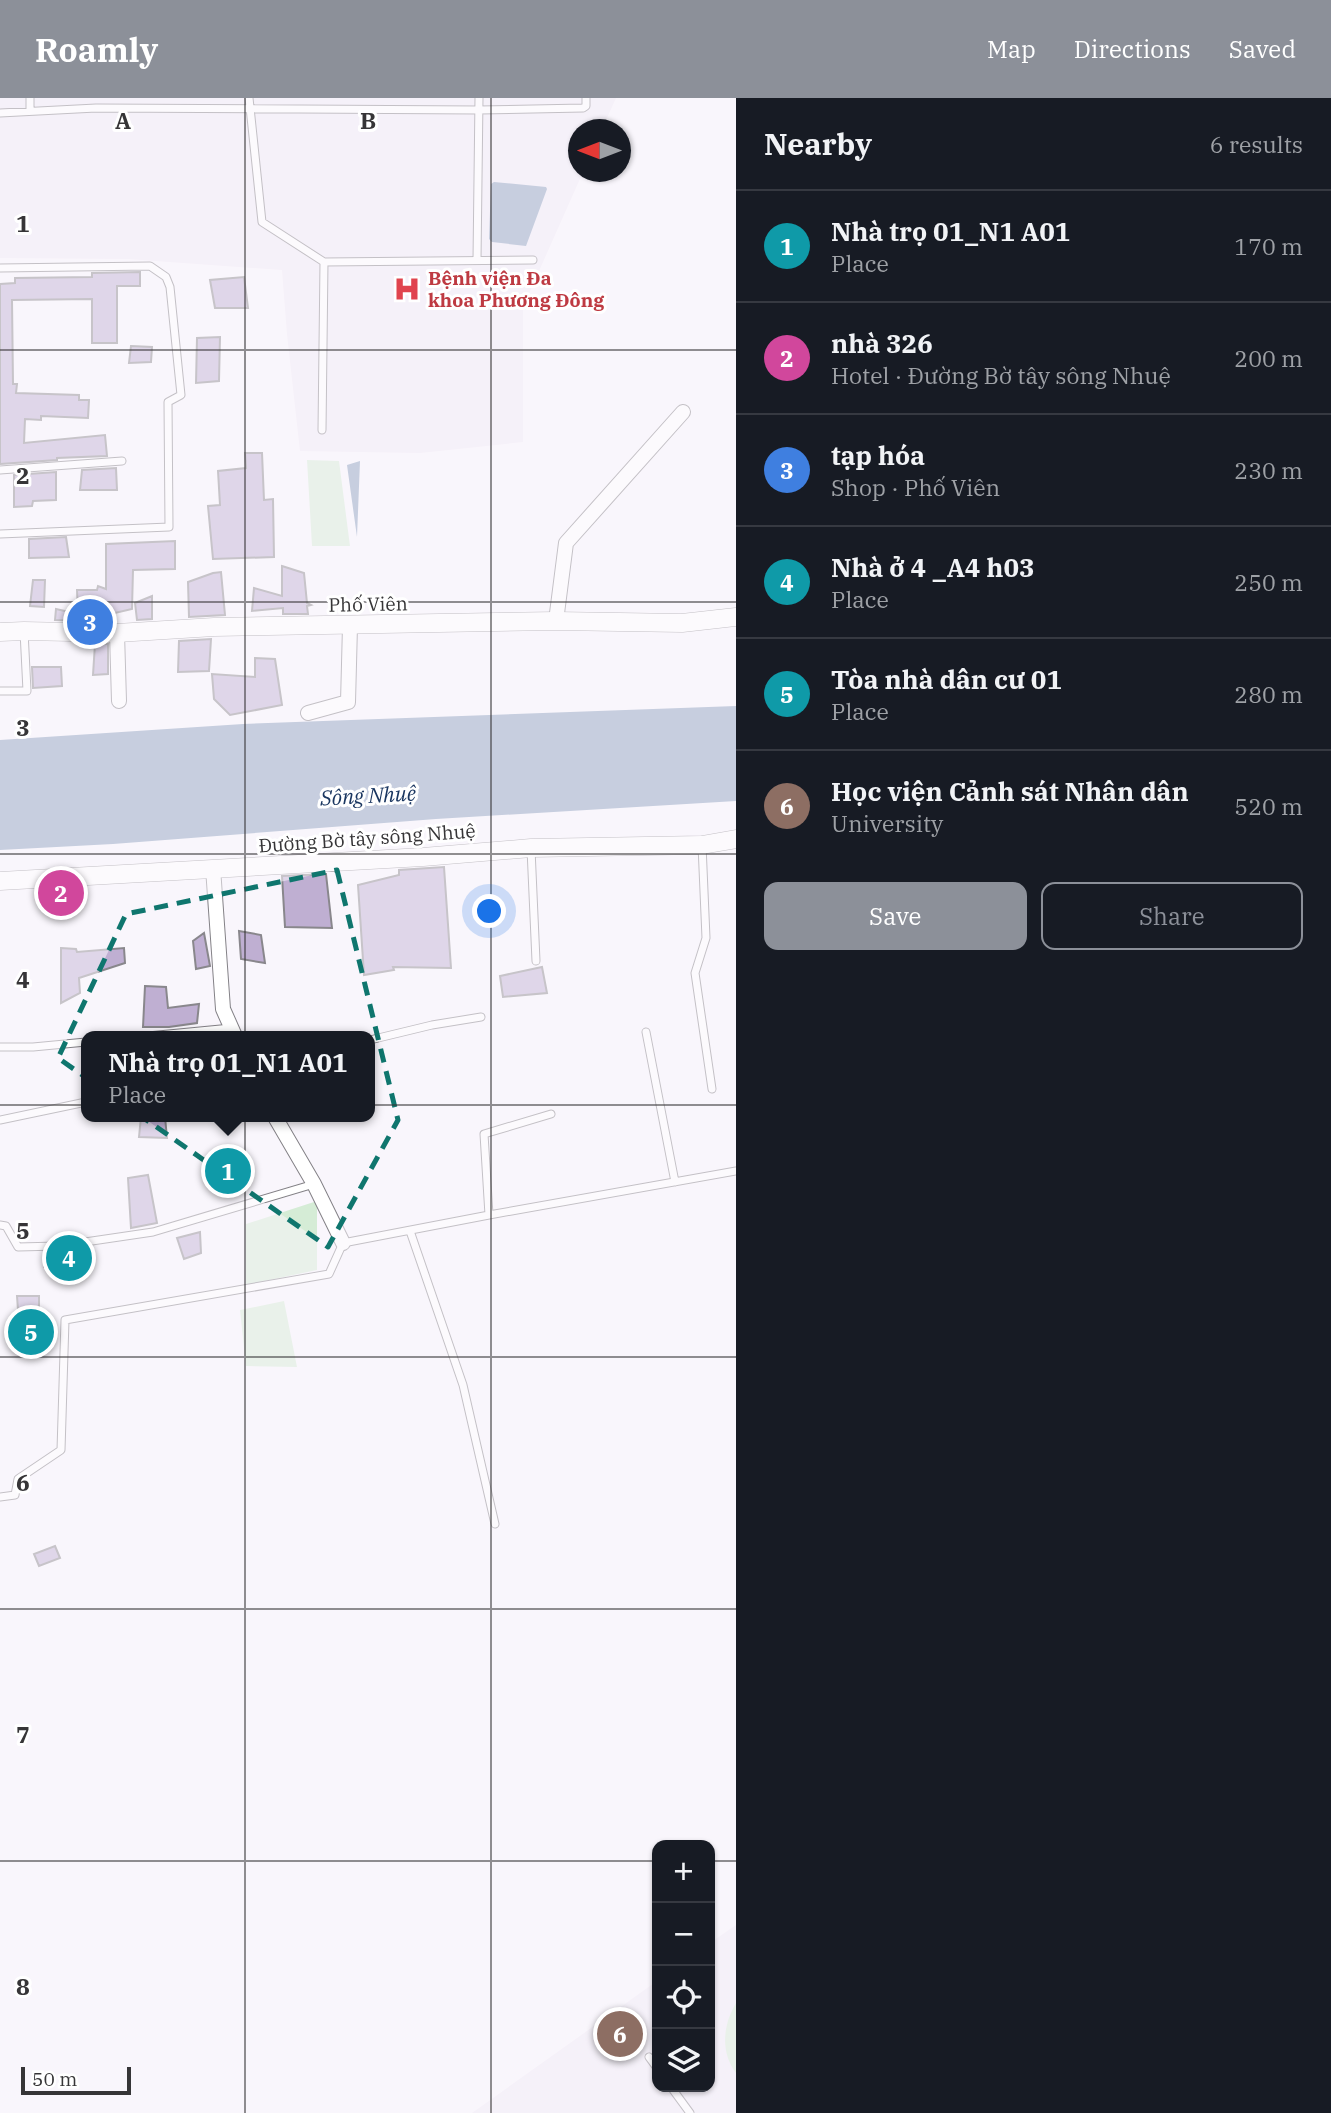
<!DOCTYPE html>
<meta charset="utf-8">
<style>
body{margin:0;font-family:"IBM Plex Serif",serif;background:#20242c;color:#f1f3f6}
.controls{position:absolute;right:21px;bottom:21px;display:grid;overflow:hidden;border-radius:14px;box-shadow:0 2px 5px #0004}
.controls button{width:63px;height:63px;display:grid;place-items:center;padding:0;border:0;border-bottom:2px solid #363941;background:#171b24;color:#f1f3f6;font:35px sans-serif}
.compass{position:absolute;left:568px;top:21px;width:63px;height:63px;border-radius:50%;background:#171b24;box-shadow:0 2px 5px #0004;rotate:270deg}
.scale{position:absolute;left:21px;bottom:18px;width:110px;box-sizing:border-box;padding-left:7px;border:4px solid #363537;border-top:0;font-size:19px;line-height:24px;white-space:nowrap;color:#363537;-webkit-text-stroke:5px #fff;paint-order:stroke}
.you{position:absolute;left:490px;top:814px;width:24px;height:24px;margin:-18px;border:5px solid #fff;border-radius:50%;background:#1a73e8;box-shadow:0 0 0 10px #1a73e833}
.badge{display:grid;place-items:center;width:46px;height:46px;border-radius:50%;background:#8c9099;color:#fff;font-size:23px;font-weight:700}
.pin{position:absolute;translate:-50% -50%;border:4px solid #fff;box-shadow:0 2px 7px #0006}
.popup{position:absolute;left:81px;top:933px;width:294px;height:91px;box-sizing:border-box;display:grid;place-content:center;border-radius:14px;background:#171b24;filter:drop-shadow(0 2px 5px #0005);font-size:23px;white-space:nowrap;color:#9ea1a6}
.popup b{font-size:26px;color:#f1f3f6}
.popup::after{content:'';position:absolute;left:50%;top:100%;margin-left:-14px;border:14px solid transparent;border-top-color:#171b24}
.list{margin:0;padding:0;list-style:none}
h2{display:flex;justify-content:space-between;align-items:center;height:91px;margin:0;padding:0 28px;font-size:30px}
h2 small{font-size:23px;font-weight:400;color:#9ea1a6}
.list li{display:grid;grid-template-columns:46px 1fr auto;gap:21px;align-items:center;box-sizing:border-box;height:112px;padding:0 28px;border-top:2px solid #363941}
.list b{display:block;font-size:26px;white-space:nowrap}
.list p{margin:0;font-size:23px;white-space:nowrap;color:#9ea1a6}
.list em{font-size:23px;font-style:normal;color:#9ea1a6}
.actions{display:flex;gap:14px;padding:21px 28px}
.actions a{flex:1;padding:16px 0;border:2px solid #8c9099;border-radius:14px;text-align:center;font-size:24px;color:#8c9099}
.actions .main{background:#8c9099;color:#fff}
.icon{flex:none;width:38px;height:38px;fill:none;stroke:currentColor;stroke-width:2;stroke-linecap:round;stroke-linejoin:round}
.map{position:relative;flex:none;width:736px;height:2015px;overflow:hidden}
header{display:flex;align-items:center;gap:42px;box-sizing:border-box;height:98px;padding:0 35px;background:#8c9099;color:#fff}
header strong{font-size:33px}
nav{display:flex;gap:38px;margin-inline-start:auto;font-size:24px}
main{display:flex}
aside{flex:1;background:#171b24}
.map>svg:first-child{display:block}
.built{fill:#f0eaf6}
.green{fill:#d5ecd6}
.water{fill:#899ebd}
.building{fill:#bfafd2;stroke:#89878c;stroke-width:2}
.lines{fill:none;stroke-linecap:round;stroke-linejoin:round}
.service-casing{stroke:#838186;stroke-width:9}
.minor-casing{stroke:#838186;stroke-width:16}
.tertiary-casing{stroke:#838186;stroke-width:19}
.service{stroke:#fff;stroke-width:7}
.minor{stroke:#fff;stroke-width:14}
.tertiary{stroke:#fff;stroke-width:18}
.marked{fill:none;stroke:#0f766e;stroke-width:5;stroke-dasharray:14 9;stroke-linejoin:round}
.grid{fill:none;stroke:#363537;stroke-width:2;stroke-opacity:0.55}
.labels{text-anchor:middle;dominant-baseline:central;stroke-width:6;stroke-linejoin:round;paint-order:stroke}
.health-label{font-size:19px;font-weight:bold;fill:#be3a42;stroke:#fff;text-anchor:start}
.street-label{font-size:19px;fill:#363537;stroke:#fff}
.water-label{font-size:21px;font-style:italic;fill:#1a3660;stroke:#fff}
.grid-label{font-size:23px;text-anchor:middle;font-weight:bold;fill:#363537;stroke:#fff;stroke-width:6;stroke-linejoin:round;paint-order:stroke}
</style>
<header>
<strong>Roamly</strong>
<nav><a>Map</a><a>Directions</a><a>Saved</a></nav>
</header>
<main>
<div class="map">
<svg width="736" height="2015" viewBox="0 0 736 2015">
<rect width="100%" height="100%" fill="#f9f6fc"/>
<path class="built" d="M0,0H616L602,31L578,32V74H583L523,209V344L420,355L300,353L287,236L282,172L128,161L0,160Z
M736,1827V2015H472L657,1883V1989H710V1845Z"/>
<path class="green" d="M307,362L339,363L350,448H312Z
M317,1103V1172L246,1187V1126Z
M284,1203L297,1269L246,1268L240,1212Z
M736,1905V1975C720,1954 723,1927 736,1905Z"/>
<path class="water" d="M494,84L546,89L547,91L526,148L492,144L489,141L491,86Z
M360,363L357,439L347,367Z
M736,608V703L436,721L113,746L0,752V642L243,626Z"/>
<path class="building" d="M140,174V188H117V245H92V201L12,202L13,286H17L16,295L79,297V302H89L88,320L41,318V322L25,321L24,345L105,337L107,358L57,360V362L0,366V186L15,185V180L92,179V175Z
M244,179L248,210H215L210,182Z
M220,239L219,283L196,285L197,240Z
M131,248L152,249L151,264L129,265Z
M245,355H262L264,402L273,401L274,459L213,461L208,408L220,407L218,373L246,370Z
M116,370L117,392H80L82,372Z
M56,374V402L33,403L32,408L14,409V377Z
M66,439L69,459L29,460V441Z
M175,443V471L133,472L132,511L106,517V521L96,523L55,522L56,511L78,516L77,492H97L98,488L106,491V446Z
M282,468L304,475L307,505L311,507L307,508L308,516H283V510L252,513L254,490L282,498Z
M221,474L225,517L189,519L188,484L213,475Z
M33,482H45L44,509L30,508Z
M152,498V521L137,522L135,505Z
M211,541L209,573L178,574L179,543Z
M95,546H108V576L93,577Z
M255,560L275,561L282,607L230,617L214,601L212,576L255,579Z
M32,569H61L62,588L33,590Z
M444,769L451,870L393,869L394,872L364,877L358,787L399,777V772Z
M326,776L332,830L285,829L282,778Z
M69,790L71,802H42V792Z
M239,833L261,837L265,865L241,861Z
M204,835L210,868L196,871L193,843Z
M61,850L76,851L77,854L124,850L125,865L79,880L80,895L61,905Z
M542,869L547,895L503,899L500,878Z
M145,888L166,889L168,910L199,906L197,925L169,929H143Z
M141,1019H165L167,1040L139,1039Z
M234,1063L240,1081L222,1082L217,1065Z
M148,1077L157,1125L131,1130L128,1080Z
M200,1134L201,1155L184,1161L177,1140Z
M81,1151V1171L57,1174V1168L44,1169V1154Z
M17,1198H39V1212H37L39,1247L23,1252L24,1212H18Z
M55,1448L60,1460L39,1468L34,1456Z"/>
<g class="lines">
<g class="service-casing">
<path id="service" d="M249,0L262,124L324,164L322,332
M30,13V0
M0,15L96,10L479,12L583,10L586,8V0
M477,162L479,0
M324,164L533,162
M0,170L150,168L166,179L170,189L181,297L168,304L169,429L0,436
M0,372L122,363
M0,593H27L24,533
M702,747L706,840L695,875L712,991
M531,751L536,863
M646,934L675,1084
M148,938L231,930
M370,942L432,927L481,919
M0,949H33L86,944
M0,1022L86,1004
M489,1117L484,1036L551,1016
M0,1127L6,1128L18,1149L58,1148L153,1134L314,1086
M410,1133L463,1287L495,1426
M0,1399L15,1397L18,1381L61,1352L65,1222L329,1176L343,1145L489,1117L736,1073
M649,1959L657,1970
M671,1989L690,2015"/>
</g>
<g class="minor-casing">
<path id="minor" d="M556,523L566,445L683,314
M117,535L119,603
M308,615L348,604L350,528
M213,770L223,911L235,938
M275,1019L314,1086L343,1145"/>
</g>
<g class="tertiary-casing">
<path id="tertiary" d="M0,534L24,533L117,535L214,529L556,523L682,525L736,519
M0,783L423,759L531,750L702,747L736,741"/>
</g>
<use href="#service" class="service"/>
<use href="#minor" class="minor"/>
<use href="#tertiary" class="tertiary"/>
</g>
<path d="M0 0H736V2015H0ZM337,772L398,1022L328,1149L58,960L126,816Z" fill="#f9f6fc" fill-opacity=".55" fill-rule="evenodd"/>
<path class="marked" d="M337,772L398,1022L328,1149L58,960L126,816Z"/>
<path class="grid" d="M245,0V2015M491,0V2015M0,252H736M0,504H736M0,756H736M0,1007H736M0,1259H736M0,1511H736M0,1763H657M710,1763H736"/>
<defs>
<g id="hospital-bare" transform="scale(2.1)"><path d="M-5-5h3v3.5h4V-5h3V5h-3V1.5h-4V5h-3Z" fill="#e0444e" stroke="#fff" stroke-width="2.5" paint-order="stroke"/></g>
</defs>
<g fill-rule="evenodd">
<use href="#hospital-bare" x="407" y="191"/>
</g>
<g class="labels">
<g class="health-label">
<text x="428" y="180">Bệnh viện Đa<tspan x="428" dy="22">khoa Phương Đông</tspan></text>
</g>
<g class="street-label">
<text transform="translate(368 506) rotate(-1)">Phố Viên</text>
<text transform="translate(367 740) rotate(-4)">Đường Bờ tây sông Nhuệ</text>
</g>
<g class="water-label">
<text transform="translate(368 697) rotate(-3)">Sông Nhuệ</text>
</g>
</g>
<g class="grid-label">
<text x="123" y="31">A</text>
<text x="368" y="31">B</text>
<text x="23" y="134">1</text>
<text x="23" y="386">2</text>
<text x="23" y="638">3</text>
<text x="23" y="890">4</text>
<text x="23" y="1141">5</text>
<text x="23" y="1393">6</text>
<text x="23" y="1645">7</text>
<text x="23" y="1897">8</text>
</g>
</svg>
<div class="controls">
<button>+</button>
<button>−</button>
<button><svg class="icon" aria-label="locate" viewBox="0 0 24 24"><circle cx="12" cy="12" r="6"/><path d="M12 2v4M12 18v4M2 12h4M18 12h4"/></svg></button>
<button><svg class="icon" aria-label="layers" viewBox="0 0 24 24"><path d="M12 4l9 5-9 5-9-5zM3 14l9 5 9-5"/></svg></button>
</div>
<svg class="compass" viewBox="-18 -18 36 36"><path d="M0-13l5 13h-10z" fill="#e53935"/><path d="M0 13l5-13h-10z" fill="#9ea1a6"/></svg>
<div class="scale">50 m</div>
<div class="you"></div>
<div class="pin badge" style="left:228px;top:1073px;background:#0f9aa8">1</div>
<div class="popup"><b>Nhà trọ 01_N1 A01</b>Place</div>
<div class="pin badge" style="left:61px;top:795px;background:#d1479c">2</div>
<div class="pin badge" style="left:90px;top:524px;background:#3f7fe0">3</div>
<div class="pin badge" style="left:69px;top:1160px;background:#0f9aa8">4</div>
<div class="pin badge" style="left:31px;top:1234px;background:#0f9aa8">5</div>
<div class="pin badge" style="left:620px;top:1936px;background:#8d6e63">6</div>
</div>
<aside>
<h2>Nearby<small>6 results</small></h2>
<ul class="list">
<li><span class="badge" style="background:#0f9aa8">1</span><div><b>Nhà trọ 01_N1 A01</b><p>Place</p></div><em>170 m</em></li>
<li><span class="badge" style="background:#d1479c">2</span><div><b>nhà 326</b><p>Hotel · Đường Bờ tây sông Nhuệ</p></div><em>200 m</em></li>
<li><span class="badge" style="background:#3f7fe0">3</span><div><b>tạp hóa</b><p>Shop · Phố Viên</p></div><em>230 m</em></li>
<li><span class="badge" style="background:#0f9aa8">4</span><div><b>Nhà ở 4 _A4 h03</b><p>Place</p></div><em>250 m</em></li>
<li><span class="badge" style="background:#0f9aa8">5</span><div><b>Tòa nhà dân cư 01</b><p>Place</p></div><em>280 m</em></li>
<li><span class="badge" style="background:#8d6e63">6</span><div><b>Học viện Cảnh sát Nhân dân</b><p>University</p></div><em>520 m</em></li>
</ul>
<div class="actions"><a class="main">Save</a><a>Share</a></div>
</aside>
</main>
